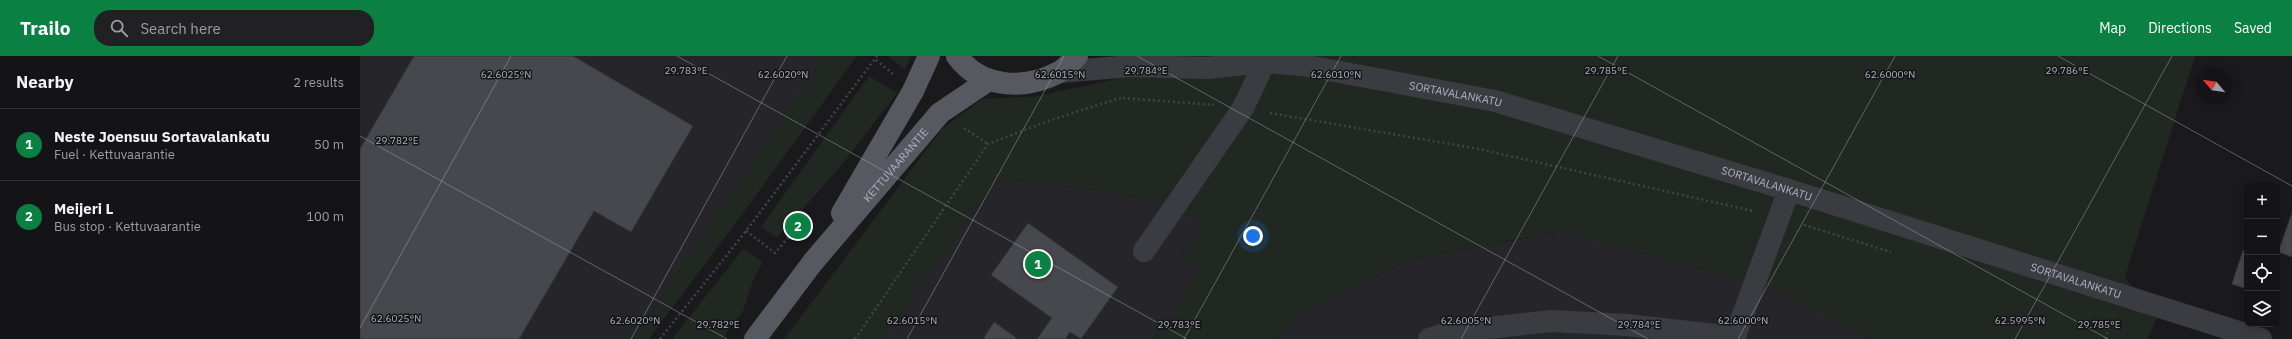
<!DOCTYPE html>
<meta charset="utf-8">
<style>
body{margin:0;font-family:"IBM Plex Sans",sans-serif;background:#212123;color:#f1f3f6}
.controls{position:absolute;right:12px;bottom:12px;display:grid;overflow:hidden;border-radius:8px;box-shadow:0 2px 10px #0003}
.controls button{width:36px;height:36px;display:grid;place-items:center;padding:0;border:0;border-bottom:1px solid #333335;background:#141416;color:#f1f3f6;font:20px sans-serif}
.compass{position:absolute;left:1836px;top:12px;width:36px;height:36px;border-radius:50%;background:#141416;box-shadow:0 2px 10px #0003;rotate:299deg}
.you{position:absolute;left:893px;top:180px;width:14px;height:14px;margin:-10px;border:3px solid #fff;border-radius:50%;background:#1a73e8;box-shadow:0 0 0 6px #1a73e833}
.badge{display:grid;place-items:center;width:26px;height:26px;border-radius:50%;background:#0b8043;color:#fff;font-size:13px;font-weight:700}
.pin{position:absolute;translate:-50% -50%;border:2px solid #fff;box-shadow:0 1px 4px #0006}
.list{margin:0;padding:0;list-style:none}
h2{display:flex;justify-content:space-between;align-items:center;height:52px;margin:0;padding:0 16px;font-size:17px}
h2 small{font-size:13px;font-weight:400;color:#9d9ea1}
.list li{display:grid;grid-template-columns:26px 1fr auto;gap:12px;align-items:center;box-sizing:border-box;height:72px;padding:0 16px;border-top:1px solid #333335}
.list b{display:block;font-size:15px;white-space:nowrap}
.list p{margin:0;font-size:13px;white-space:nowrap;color:#9d9ea1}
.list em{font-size:13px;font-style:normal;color:#9d9ea1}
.icon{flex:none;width:22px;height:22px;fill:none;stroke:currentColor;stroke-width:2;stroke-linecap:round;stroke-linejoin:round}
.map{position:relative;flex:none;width:1932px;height:283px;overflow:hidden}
header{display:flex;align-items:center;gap:24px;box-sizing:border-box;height:56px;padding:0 20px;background:#0b8043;color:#fff}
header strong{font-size:19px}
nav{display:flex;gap:22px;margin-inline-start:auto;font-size:14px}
.search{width:280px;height:36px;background:#212123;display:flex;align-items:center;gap:10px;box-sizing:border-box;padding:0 14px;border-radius:16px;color:#9d9ea1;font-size:15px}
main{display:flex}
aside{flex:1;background:#141416}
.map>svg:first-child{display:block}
.built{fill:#26262a}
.green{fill:#202821}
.building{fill:#47484d;stroke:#343439}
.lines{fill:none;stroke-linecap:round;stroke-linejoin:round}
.path{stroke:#414349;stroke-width:2.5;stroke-dasharray:2 3;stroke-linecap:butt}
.minor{stroke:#3b3c42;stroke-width:22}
.major{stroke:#575961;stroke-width:22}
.ticks{fill:none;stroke:#adb2bc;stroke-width:1;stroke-opacity:0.45}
.labels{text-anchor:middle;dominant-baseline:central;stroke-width:3;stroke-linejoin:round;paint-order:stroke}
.street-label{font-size:11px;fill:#adb2bc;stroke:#151518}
.ticks-label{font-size:10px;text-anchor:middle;fill:#adb2bc;stroke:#151518;stroke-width:3;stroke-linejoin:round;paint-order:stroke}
</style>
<header>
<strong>Trailo</strong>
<div class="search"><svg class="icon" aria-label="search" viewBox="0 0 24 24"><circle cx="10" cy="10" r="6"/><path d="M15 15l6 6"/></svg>Search here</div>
<nav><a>Map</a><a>Directions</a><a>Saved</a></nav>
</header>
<main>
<aside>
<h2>Nearby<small>2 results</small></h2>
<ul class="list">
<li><span class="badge">1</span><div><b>Neste Joensuu Sortavalankatu</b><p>Fuel · Kettuvaarantie</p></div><em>50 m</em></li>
<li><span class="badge">2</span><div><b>Meijeri L</b><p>Bus stop · Kettuvaarantie</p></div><em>100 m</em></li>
</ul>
</aside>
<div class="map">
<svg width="1932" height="283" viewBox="0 0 1932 283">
<rect width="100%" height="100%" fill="#1a1a1d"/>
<path class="built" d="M0,0H465L284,266L271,283H0Z
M638,123L741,134L792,146L845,166V212L793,283H523Z
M1202,175L1421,235L1511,283H917L936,261L1045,205Z"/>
<path class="green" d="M465,0H497L386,153L289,283H271L284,266Z
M528,0H551L545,14Z
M754,0H1835L1765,221L1796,262L1788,283H1511L1421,235L1201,175L1045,205L936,261L917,283H793L844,213L821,200L845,166L792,146L741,134L638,123L523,283H424L582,73L622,43L678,40L756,23Z
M509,20L537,37L481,110L417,182L401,171Z
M383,193L403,206L394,222L383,255L362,283H312Z"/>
<path class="building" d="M54,0H213L333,70L271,176L234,155L159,283H0V93Z
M1932,157V201L1918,196Z
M668,167L758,231L721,283L710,276L705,283H677L692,262L631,219Z
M1883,194L1887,196V233L1872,228Z
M634,266L658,283H623Z"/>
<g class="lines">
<path class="path" d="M516,4L533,18
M763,42L854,49
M910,57L1119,93L1393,155
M604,72L628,88
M1444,169L1531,196
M386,175L415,197L438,170
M300,283L386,175L517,0
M495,283L628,88L691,64L763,41
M1746,283L1750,264"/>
<g class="minor">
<path id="s1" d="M700,16L771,10L847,12L905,6L942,9L1135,45L1429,134L1901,283"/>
<path d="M784,195L883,52L905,6"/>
<path d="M1069,283L1091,276L1192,265L1267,269L1373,281"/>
<path d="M1374,283L1429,134"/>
</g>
<g class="major">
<path d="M597,0C621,33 666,34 699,16C705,13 712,5 717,0"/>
<path d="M482,157L553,35L569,0"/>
<path id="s2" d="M395,283L453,206L580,57L629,24"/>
</g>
</g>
<path class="ticks" d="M317,0L827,283M777,0L1288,283M1238,0L1748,283M1698,0L1932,130M0,80L367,283M0,272L151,0M271,283L427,0M547,283L704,0M824,283L981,0M1101,283L1258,0M1378,283L1535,0M1655,283L1812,0"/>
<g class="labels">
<g class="street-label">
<text stroke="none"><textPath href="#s1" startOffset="399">SORTAVALANKATU</textPath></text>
<text stroke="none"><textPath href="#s2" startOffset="224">KETTUVAARANTIE</textPath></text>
<text stroke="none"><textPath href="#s1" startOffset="723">SORTAVALANKATU</textPath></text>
<text stroke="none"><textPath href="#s1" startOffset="1047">SORTAVALANKATU</textPath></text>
</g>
</g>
<g class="ticks-label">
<text x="326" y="18">29.783°E</text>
<text x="786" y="18">29.784°E</text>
<text x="1246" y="18">29.785°E</text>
<text x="1707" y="18">29.786°E</text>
<text x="976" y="22">62.6010°N</text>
<text x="146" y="22">62.6025°N</text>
<text x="423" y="22">62.6020°N</text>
<text x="700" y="22">62.6015°N</text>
<text x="1530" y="22">62.6000°N</text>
<text x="37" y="88">29.782°E</text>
<text x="36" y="266">62.6025°N</text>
<text x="275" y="268">62.6020°N</text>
<text x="552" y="268">62.6015°N</text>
<text x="1106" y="268">62.6005°N</text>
<text x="1383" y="268">62.6000°N</text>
<text x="1660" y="268">62.5995°N</text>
<text x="358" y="272">29.782°E</text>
<text x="819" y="272">29.783°E</text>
<text x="1279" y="272">29.784°E</text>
<text x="1739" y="272">29.785°E</text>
</g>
</svg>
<div class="controls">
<button>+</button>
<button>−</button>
<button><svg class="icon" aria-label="locate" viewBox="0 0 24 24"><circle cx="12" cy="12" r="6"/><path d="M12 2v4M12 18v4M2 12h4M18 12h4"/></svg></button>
<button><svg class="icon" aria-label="layers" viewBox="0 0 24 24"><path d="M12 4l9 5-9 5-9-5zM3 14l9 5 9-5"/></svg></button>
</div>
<svg class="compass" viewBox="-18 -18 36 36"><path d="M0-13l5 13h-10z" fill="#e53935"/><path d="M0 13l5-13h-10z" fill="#9d9ea1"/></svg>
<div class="you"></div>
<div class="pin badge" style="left:678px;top:208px">1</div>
<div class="pin badge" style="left:438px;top:170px">2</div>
</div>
</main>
